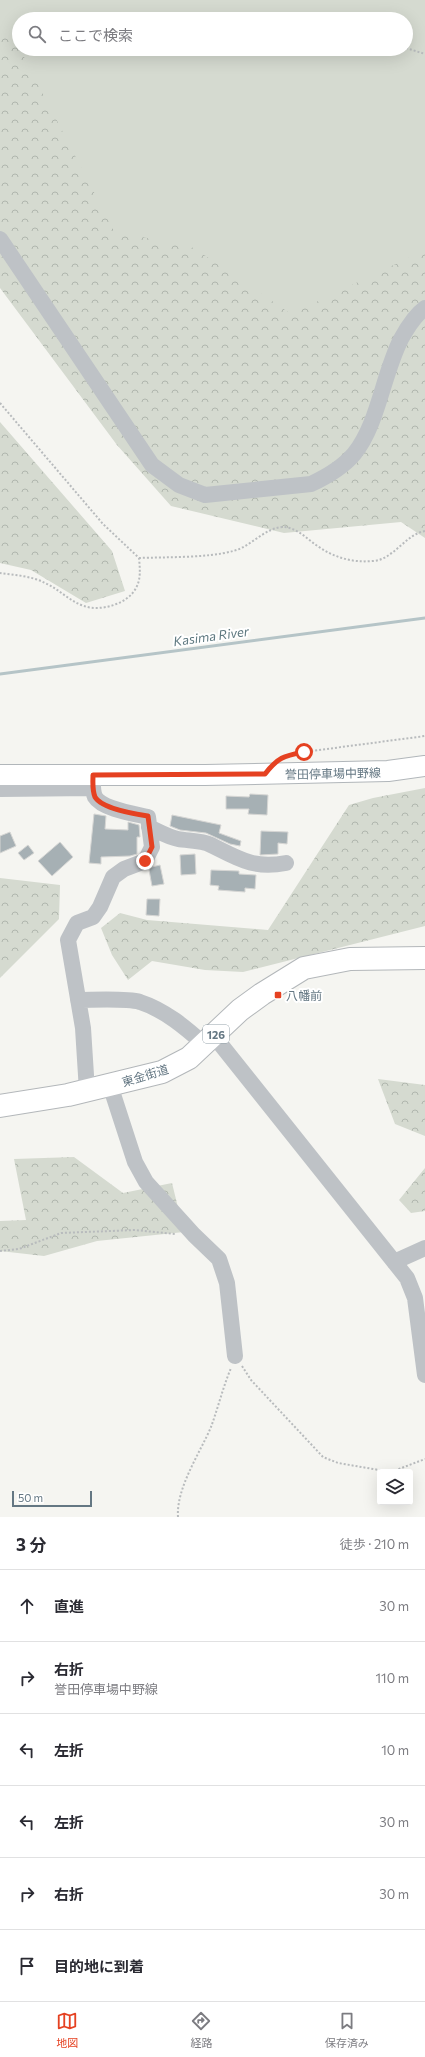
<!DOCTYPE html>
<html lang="ja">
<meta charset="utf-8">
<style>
body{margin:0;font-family:Commissioner,"Noto Sans JP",sans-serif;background:#f2f2f3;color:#2b2b33}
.controls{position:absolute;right:12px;bottom:12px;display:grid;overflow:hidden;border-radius:4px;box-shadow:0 4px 16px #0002}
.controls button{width:36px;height:36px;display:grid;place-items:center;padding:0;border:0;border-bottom:1px solid #e1e1e2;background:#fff;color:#2b2b33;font:20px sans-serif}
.scale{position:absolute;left:12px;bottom:10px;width:80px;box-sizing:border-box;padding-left:4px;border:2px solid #647783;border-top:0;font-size:11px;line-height:14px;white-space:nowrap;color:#647783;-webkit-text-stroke:3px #fff;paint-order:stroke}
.stop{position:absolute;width:12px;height:12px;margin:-9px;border:3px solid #e54121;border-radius:50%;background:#fff}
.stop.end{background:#e54121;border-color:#fff;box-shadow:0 1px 4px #0008}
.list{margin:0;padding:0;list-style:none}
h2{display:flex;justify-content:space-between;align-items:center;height:52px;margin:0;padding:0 16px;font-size:17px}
h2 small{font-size:13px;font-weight:400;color:#7c7c81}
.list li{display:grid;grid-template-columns:26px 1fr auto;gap:12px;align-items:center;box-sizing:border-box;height:72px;padding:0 16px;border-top:1px solid #e1e1e2}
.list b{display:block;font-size:15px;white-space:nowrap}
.list p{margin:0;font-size:13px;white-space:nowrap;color:#7c7c81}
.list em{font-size:13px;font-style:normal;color:#7c7c81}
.icon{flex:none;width:22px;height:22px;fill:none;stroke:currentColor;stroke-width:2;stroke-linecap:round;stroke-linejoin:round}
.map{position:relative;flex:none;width:425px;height:1517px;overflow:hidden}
.search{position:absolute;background:#fff;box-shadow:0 4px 16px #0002;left:12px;right:12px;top:12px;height:44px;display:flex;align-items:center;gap:10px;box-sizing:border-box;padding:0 14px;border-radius:22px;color:#7c7c81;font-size:15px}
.sheet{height:484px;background:#fff}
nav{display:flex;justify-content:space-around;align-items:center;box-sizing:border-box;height:56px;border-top:1px solid #e1e1e2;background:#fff;font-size:11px;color:#7c7c81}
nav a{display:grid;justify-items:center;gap:2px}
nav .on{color:#e54121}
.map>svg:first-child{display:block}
.grass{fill:#d5dad0;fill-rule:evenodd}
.forest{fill:url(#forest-crowns)}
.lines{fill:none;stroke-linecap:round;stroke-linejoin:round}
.stream{stroke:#b5c4c7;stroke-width:3}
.building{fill:#a6b0b4;stroke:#d6d6d4}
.major-casing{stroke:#b1b6ba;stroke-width:22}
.highway-casing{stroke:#b3b7ba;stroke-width:24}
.path{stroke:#b8bbbd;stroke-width:2;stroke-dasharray:2 2;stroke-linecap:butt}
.minor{stroke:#bec2c6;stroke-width:16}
.major{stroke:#fff;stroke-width:20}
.highway{stroke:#fff;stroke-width:22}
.route{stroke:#e54121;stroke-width:5}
.poi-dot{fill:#e54121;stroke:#fff;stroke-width:1.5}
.labels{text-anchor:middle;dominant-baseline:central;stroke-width:4;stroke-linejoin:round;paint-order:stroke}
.shield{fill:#fff;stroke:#92a0a8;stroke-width:1}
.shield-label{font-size:11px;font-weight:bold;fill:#647783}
.street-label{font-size:12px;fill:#647783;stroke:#fff}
.poi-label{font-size:12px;fill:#647783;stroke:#fff;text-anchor:start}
.water-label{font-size:13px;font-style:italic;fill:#5f7980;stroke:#fff}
</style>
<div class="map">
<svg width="425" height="1517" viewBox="0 0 425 1517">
<defs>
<pattern id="forest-crowns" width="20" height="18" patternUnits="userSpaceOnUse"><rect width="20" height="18" fill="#d5dad0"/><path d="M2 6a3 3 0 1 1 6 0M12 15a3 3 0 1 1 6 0" fill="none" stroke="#b0b6ae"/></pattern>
</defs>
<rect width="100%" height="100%" fill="#f5f5f1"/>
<path class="grass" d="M0,0H425V280L203,460L0,100ZM19,19H406V49H19Z"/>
<path class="forest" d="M0,32L21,51L114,231L194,248L291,314L425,250V538L401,522L284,533L171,506L117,445L0,288Z
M0,422L112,551L125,591L86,603L31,570L0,563Z
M425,788V926L243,972L205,970L152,961L128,980L112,955L101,928L120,913L147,920L268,930L349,805L373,798Z
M0,878L60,885L59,919L0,978Z
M378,1079L425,1085V1136L395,1124Z
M74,1157L123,1193L172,1183L184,1232L97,1241L44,1256L0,1251V1221L26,1220L14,1159Z
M425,1168V1211L411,1213L399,1200Z"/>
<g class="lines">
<path class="stream" d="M0,674L425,618"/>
</g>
<path class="building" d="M250,794L268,795L267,815L248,814L249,809H226V796L249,797Z
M94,814L106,816L105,829L128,830V822L139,825L140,837H137V854L130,856L101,857V864L89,863Z
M172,815L221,825L219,833L241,841L240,846L230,844L206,833L180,830L170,826Z
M261,831L288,832L287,844L278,843V854L260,855Z
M10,832L16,846L0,853V836Z
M60,842L73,857L52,876L38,861Z
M28,845L34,853L24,860L18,853Z
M195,854L196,874L181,875L180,855Z
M160,865L164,884L152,886L149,870L152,867Z
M211,870L239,871V874L256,875L255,889L245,888V892L218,890L219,886L210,885Z
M147,899H160L159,916L146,915Z"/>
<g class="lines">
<g class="major-casing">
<path id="major" d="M0,775H205L388,771L425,766"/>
</g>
<g class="highway-casing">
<path id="highway" d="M0,1106L68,1095L162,1072L189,1058L240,1010L262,994L304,968L350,959L425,958"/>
</g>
<path class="path" d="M291,19L307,16L316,19
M406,48L425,54
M0,403L103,524L139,558C140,569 141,579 136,588C128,604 100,612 84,606C69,601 59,589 45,583C32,576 14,575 0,573
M139,558C166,557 208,558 233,551C251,547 265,527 284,527C297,528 306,538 316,545C333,557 351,563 373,561C393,560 406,534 425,531
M280,758L304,752L425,736
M0,1251L19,1249L61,1233L135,1230L175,1234
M242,1366L251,1380L323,1457L338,1463L391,1472
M391,1472L425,1459
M178,1517C176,1488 200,1453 211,1427C218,1408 223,1387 231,1368"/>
<path class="minor" d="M0,239L152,465L179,485L205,495L311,484C326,477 343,467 354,454C378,425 383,374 401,339C407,328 415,315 425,308
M0,789L92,788
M149,827C158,831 168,837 178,839C188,841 201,840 211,845C239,859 253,869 286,863
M78,1000C94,1000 126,998 140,1002C165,1010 186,1028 205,1045
M214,1036L407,1278L415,1298L425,1375
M110,1085L135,1162L146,1182L194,1235L219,1259L227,1283L235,1356
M87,1091L83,1028L68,940L77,923L93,917L100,907L113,877L124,869L145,861L152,847L148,817C135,814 102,809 95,797C92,790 93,783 93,775
M394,1262L425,1248"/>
<use href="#major" class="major"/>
<use href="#highway" class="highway"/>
</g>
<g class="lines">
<path class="route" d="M145,861L152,847L148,816C135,814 102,809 95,797C92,790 93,782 93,775L265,774C278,757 284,756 304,752"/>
</g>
<rect class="poi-dot" x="274" y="991" width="8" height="8" rx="2"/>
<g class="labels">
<rect class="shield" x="203" y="1025" width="26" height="18" rx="3"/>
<g class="shield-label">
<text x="216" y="1034">126</text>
</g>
<g class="street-label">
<text transform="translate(333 773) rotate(-1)">誉田停車場中野線</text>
<text transform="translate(145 1075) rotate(-17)">東金街道</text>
</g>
<g class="poi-label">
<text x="286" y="995">八幡前</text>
</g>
<g class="water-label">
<text transform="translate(211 636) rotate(-8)">Kasima River</text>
</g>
</g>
</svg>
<div class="controls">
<button><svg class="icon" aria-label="layers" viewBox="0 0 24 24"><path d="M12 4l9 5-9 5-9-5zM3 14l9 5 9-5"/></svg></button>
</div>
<div class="scale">50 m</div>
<div class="stop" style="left:304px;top:752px"></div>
<div class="stop end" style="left:145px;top:861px"></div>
<div class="search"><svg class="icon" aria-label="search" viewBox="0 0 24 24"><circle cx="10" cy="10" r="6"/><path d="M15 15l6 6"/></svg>ここで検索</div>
</div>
<section class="sheet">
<h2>3 分<small>徒歩 · 210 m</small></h2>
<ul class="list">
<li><svg class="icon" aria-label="ahead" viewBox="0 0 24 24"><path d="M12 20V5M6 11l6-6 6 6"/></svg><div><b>直進</b></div><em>30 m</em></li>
<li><svg class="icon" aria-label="right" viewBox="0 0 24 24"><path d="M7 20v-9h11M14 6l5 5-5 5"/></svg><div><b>右折</b><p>誉田停車場中野線</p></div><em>110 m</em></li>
<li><svg class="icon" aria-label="left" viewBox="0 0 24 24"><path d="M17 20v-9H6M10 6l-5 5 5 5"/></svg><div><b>左折</b></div><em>10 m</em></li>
<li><svg class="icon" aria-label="left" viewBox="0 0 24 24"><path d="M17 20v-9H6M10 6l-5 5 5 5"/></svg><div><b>左折</b></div><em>30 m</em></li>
<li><svg class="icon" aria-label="right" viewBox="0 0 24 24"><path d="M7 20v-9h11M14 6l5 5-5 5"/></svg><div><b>右折</b></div><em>30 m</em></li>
<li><svg class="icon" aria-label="arrive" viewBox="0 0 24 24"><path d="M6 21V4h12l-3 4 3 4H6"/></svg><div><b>目的地に到着</b></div></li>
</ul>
</section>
<nav>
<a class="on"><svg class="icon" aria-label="map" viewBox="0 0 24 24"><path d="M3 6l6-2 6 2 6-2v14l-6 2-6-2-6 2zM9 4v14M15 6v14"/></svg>地図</a>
<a><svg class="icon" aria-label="directions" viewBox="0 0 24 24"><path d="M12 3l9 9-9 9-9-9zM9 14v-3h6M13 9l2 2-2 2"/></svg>経路</a>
<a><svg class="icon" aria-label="saved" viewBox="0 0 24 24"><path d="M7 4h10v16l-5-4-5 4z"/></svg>保存済み</a>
</nav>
